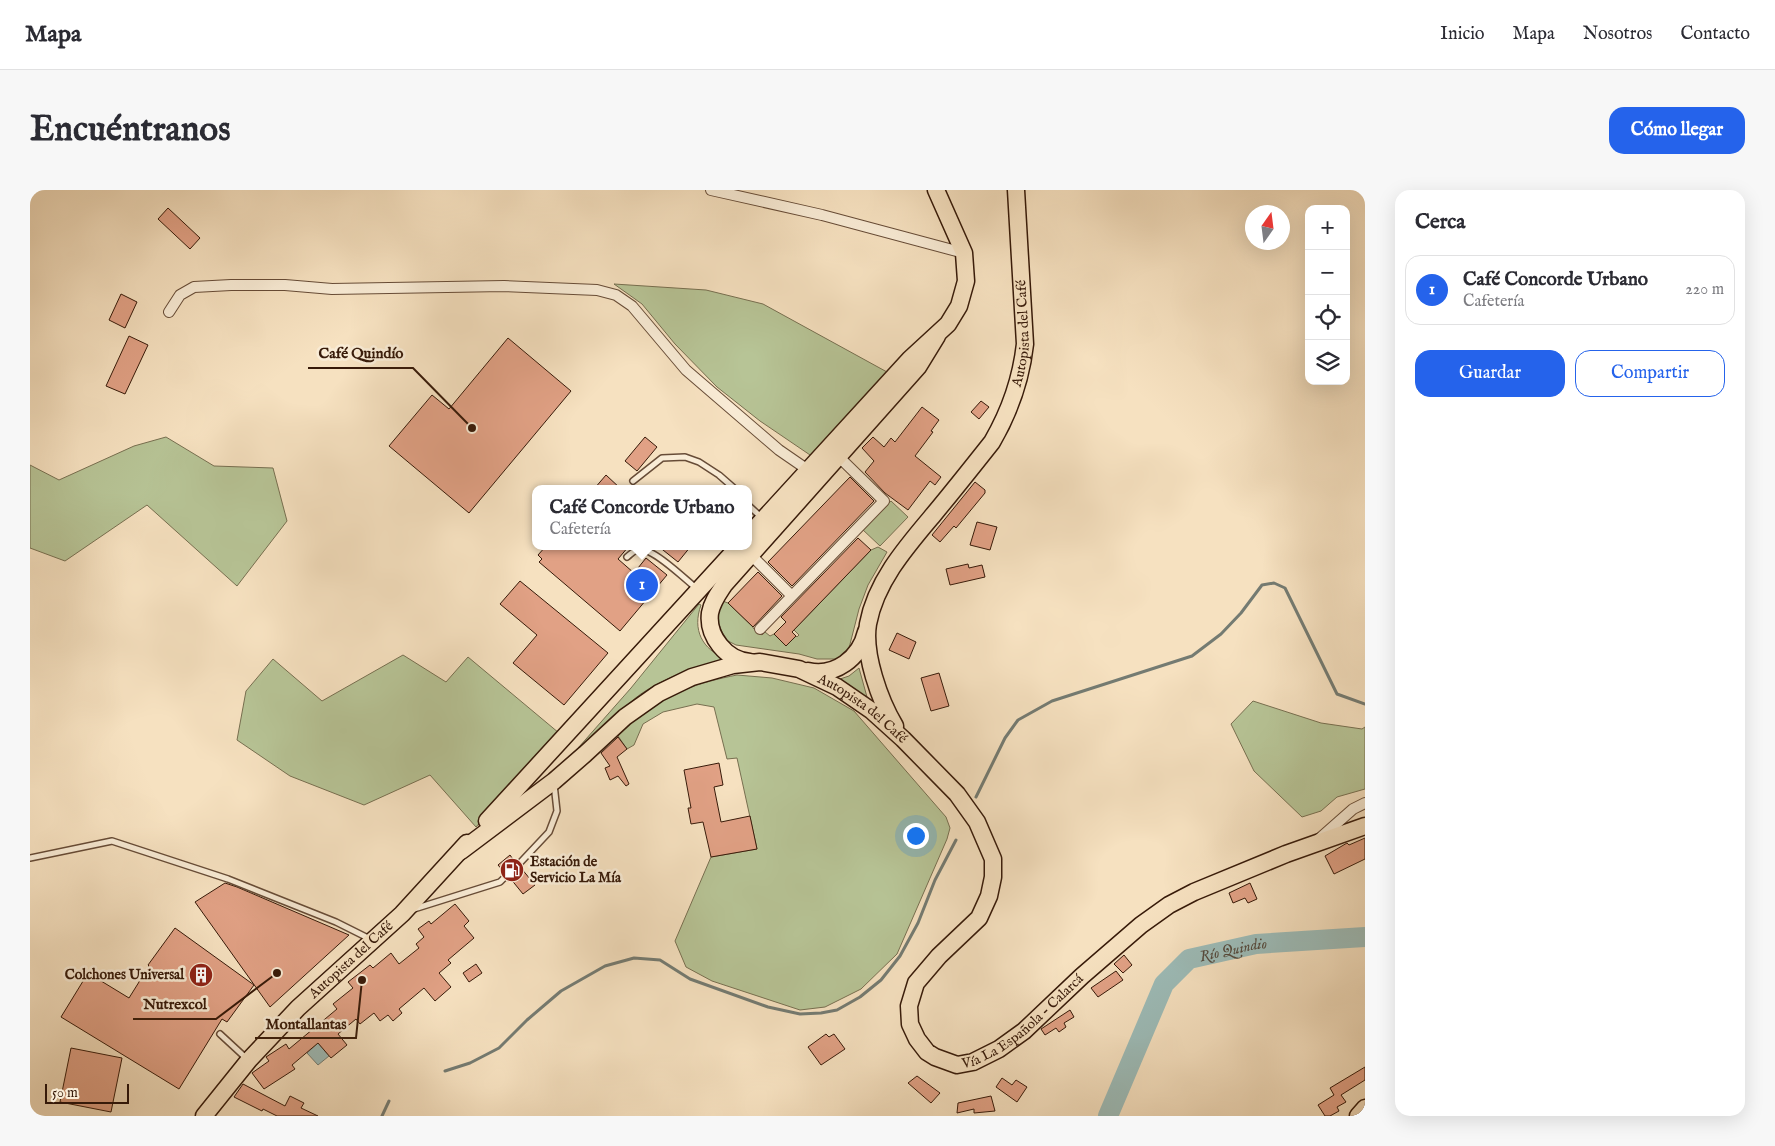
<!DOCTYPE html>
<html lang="es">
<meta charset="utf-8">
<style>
body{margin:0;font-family:"IM FELL English",serif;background:#f7f7f7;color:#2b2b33}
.controls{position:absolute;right:15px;top:15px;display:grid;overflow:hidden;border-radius:10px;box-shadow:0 5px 20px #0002}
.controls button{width:45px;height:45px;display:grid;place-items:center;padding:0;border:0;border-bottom:1px solid #e1e1e2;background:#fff;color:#2b2b33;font:25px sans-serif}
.compass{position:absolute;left:1215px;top:15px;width:45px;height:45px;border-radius:50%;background:#fff;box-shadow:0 5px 20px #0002;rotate:14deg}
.scale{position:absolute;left:15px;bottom:12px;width:84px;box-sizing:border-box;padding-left:5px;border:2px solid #371a09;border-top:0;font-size:14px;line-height:18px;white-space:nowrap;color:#371a09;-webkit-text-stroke:4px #f9ecd6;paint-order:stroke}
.you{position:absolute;left:885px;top:645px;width:18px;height:18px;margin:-12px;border:4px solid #fff;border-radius:50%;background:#1a73e8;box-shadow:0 0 0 8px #1a73e833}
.badge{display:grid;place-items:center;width:32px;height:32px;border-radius:50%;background:#2563eb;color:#fff;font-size:16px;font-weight:700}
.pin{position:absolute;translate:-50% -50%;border:2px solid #fff;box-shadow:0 1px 5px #0006}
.popup{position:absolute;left:502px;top:295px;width:220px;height:65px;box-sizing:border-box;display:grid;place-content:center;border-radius:10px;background:#fff;filter:drop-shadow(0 1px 4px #0005);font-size:16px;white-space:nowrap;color:#7c7c81}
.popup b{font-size:19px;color:#2b2b33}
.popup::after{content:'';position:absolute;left:50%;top:100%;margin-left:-10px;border:10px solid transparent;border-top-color:#fff}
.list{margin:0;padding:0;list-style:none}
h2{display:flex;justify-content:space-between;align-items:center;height:65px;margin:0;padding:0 20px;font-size:21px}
h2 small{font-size:16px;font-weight:400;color:#7c7c81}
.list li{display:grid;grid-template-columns:32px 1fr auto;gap:15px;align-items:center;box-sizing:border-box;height:70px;margin:0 10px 10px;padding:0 10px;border:1px solid #e1e1e2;border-radius:15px}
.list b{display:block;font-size:19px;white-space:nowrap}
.list p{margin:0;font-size:16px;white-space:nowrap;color:#7c7c81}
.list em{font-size:16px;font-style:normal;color:#7c7c81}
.actions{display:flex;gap:10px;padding:15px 20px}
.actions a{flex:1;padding:11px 0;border:1px solid #2563eb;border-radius:15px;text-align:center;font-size:18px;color:#2563eb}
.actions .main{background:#2563eb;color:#fff}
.icon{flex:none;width:28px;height:28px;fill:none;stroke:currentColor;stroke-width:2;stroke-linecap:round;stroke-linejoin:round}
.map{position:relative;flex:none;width:1335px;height:926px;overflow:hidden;border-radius:15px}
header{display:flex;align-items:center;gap:30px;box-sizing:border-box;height:70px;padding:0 25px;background:#fff;border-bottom:1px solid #e1e1e2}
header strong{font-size:24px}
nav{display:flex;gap:28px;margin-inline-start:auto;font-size:18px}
.intro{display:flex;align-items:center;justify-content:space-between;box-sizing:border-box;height:120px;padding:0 30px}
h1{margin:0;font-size:35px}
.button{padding:12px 22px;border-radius:15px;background:#2563eb;color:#fff;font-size:18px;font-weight:700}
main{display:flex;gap:30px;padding:0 30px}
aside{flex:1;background:#fff;border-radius:15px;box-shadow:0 5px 20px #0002}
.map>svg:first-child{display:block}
.green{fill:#b7c496;stroke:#776f50}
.water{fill:#9dbcb8;stroke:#747b72}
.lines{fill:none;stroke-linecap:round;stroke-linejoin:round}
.stream{stroke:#747b72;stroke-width:3}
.river{stroke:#9dbcb8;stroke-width:20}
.building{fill:#e1a185;stroke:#371a09}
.service-casing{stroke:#674c37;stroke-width:8}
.minor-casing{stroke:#674c37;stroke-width:12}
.trunk-casing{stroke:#371a09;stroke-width:19}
.service{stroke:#f9ecd6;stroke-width:5}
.minor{stroke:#f9ecd6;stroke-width:10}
.trunk{stroke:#f6e1c0;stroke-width:16}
.labels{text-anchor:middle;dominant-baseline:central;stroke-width:5;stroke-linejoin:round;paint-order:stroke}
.street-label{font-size:14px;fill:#371a09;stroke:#f9ecd6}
.poi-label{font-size:14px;font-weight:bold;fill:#371a09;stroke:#f9ecd6;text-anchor:start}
.water-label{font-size:15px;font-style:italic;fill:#564b3e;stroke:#f9ecd6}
.leader{fill:none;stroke:#371a09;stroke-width:2}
.callout-dot{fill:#371a09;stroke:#f9ecd6;stroke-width:2}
.callout-label{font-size:15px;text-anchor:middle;font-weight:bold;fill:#371a09;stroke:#f9ecd6;stroke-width:5;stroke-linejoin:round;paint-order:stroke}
</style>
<header>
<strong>Mapa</strong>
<nav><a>Inicio</a><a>Mapa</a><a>Nosotros</a><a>Contacto</a></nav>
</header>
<div class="intro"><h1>Encuéntranos</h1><a class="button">Cómo llegar</a></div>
<main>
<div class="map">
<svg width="1335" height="926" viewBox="0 0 1335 926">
<rect width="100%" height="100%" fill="#f6e1c0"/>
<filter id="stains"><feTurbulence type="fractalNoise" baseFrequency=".004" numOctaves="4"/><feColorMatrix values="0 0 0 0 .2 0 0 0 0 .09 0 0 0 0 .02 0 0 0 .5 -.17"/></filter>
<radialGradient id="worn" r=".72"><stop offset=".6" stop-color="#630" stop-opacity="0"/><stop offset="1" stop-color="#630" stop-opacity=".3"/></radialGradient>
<path class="green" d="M584,94L676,100L733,114L857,182L783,267L730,231L687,197L645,154L612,114Z
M136,247L184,276L243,278L257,331L207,396L117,315L35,371L0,358V275L29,290L104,256Z
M861,311L878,327L850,356L832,339Z
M848,357L857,362L838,395L829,419L818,462L809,469H787L769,464L706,455L698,451L692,442L685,424L690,410L698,413L723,437V438L732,445L735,442L740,446L744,444L756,456L766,446L767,447L769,445L764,440L841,360Z
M669,414L671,415C662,440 672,459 696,469C668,477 641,485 617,500C600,510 588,525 574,539C564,549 552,557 541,566L601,498Z
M373,465L416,492L438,467L529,543L446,637L400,585L334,615L260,586L207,550L216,501L243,469L292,511Z
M829,478L837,507L807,490L819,486Z
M707,485L742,488L784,498L824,521L916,627L920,638L917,649L867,764L831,799L795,817L770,820L682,791L656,777L645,751L681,667L727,659L707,568L697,569L684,517L667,514L633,522L613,534L604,555L597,559L588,546C594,540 600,532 607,527C636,503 671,492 707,485Z
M1223,511L1291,533L1332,539L1335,537V599L1307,607L1291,621L1272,627L1224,581L1201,534Z"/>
<path class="water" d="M288,853L299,866L288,875L277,863Z"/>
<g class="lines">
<path class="stream" d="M946,607L975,548L988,530L1022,511L1162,466L1191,444L1211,423L1232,395L1244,393L1255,398L1307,504L1335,514
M415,881L440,873L469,858L497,830L531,801L575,776L604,768L630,770L660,789L738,817L770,824L791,823L807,820L830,807L851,790L870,766L888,733L905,690L926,650
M352,926L359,911"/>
<path class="river" id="s1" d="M1078,926L1134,794L1159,769L1226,754L1335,747"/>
</g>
<path class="building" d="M138,18L170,48L160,59L128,29Z
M91,104L107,112L95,138L79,130Z
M99,146L118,155L95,204L76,196Z
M478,148L541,201L439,323L359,256L402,205L419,219Z
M951,211L959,217L949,229L941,222Z
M892,217L909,230L901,241L903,242L885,266L911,287L905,295L900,291L878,320L855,303L835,282L844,271L832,258L843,247L854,257L861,248L865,252Z
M615,247L627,257L607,281L595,271Z
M576,285L591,299H564Z
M820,287L844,311L762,396L738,372Z
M945,292L955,300V303L926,338L924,336L910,352L902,345Z
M947,332L967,337L960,360L940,355Z
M828,348L841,360L762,442L766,446L756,456L744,444L756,432L751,427Z
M516,356H599L588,369L604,383L616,368L637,385L590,441L509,372L512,369L508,365Z
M628,356H661L648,372Z
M938,374L939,378L952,375L955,387L920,395L916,379Z
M728,382L752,406L723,437L698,413Z
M490,391L578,463L534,515L483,473L507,445L470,414Z
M867,443L886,452L879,469L859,460Z
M909,483L919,516L901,521L891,488Z
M588,547L597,559L587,567L599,594L596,596L588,586L580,590L575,578L580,576L571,563Z
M689,573L693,595L684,597L691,632L720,626L727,659L681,667L673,632L661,634L658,618H661L654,580Z
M1335,648V669L1304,684L1295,666L1317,653L1319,655Z
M480,665L485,672L484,674L485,678L487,679L491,678L505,695L493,704L480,688L481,686L480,682L478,681L474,682L468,675Z
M195,693L207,697L319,745L240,817L165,712Z
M1220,693L1227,709L1218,713L1215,708L1203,713L1199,703Z
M425,714L439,731L434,736L444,748L418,770L421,773L409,783L421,797L405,811L394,798L369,819L372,823L363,831L358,825L350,831L344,823L330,834L326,829L308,844L317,855L301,868L288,853L262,875L265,879L234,899L222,883L239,871L236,867L256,854L259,859L307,819L303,814L323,798L318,792L340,775L343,778L361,763L369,774L389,758L386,754L394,747L388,739L399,731L401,734Z
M145,738L224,795L197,832L192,829L149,899L31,827L58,783L99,808L119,776L118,775Z
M1094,765L1102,775L1093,783L1084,774Z
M446,774L452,783L439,792L433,783Z
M1086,781L1093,790L1068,807L1061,798Z
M1040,820L1044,827L1034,833L1036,837L1029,842L1026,838L1015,845L1011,839Z
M796,844L799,847L804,844L815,859L791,875L778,857Z
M41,858L92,868L81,922L30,912Z
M1335,877V890L1311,905L1316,912L1307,917L1309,921L1300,926H1295L1288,915L1304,905L1300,898Z
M887,886L910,903L901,913L878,893Z
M972,888L982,895L986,890L997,897L987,912L966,897Z
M213,894L255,916L260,906L274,913L271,918L288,926H247L233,919L232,921L204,907Z
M961,906L965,921L944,923V919L927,923L928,913Z"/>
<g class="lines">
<g class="service-casing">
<path id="service" d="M603,291L632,268L655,267L669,272L689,285L705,299
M718,315L731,327
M597,367C601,364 605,359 610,359C624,359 655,389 666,398
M0,668L82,651L198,689L306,732L340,749
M488,675L519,642L527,621L524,594
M384,719L470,692L477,685
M190,844L216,868"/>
</g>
<g class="minor-casing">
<path id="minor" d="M681,0L792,25L934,63
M139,122L150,105L164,97L201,95H255L302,99L474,96L567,100L586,105L602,116L656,180L749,260L778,280
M721,365L762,406
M730,439L854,311L809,267
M1289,649L1323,619L1335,613"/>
</g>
<g class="trunk-casing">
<g id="trunk">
<path d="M718,346L880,169L918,134L929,116L936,91L934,63L906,0"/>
<path d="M720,472C696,470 677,446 680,423C682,412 688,404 694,395L888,177L907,146"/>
<path d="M778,481C805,487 830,468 836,442"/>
<path id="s2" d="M865,536C850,511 833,464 838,434C846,391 877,356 904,324C924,300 943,276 962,252C980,221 991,190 995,154L986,0"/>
<path d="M457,631L709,356"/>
<path id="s3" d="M431,661L524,591L555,564L595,527L629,503L662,487L703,475L730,472L769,479L807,497L842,521L873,549L927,604L947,632L963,669V687L959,706L949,728L909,766L886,793L879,816L880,834L887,849L897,862L905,867L927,875L943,872L969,859L994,841L1052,786L1111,735L1139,715L1164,702L1256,664L1335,636"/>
<path id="s4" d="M174,926L219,870L268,818L372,724L437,653"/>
<path d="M1328,926L1335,918"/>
</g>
</g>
<use href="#service" class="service"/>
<use href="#minor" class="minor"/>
<use href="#trunk" class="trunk"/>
</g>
<defs>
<g id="fuel-disc" transform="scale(1.25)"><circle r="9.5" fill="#8f2418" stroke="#f9ecd6"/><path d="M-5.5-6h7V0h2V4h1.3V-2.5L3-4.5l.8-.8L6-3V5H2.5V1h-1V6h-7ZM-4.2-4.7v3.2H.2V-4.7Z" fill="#fff"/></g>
<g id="building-disc" transform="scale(1.25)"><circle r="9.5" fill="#8f2418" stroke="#f9ecd6"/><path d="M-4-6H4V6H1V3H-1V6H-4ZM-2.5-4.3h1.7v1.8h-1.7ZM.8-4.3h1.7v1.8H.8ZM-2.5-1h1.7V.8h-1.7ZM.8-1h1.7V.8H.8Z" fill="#fff"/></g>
</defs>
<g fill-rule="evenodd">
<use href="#fuel-disc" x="482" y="680"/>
<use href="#building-disc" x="171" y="785"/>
</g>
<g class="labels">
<g class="street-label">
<text stroke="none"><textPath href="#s2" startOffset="444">Autopista del Café</textPath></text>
<text stroke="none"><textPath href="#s3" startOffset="475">Autopista del Café</textPath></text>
<text stroke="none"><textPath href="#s4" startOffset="215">Autopista del Café</textPath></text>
<text stroke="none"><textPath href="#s3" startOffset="1018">Vía La Española - Calarcá</textPath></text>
</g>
<g class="poi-label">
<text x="500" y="672">Estación de<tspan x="500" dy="16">Servicio La Mía</tspan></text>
<text x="154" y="785" text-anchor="end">Colchones Universal</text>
</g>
<g class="water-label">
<text stroke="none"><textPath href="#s1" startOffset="224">Río Quindio</textPath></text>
</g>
</g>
<path class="leader" d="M442 238L383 178H278M247 783L186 829H103M332 790L326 848H225"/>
<g class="callout-dot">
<circle cx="442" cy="238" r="5"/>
<circle cx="247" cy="783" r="5"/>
<circle cx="332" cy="790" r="5"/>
</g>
<g class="callout-label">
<text x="331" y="168">Café Quindío</text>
<text x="145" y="819">Nutrexcol</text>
<text x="276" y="839">Montallantas</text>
</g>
<rect width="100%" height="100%" filter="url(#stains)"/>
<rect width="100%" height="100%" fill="url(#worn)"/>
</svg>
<div class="controls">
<button>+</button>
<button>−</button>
<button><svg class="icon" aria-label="locate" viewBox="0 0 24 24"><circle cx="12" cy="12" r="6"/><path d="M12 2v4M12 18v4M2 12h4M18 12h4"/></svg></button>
<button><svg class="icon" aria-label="layers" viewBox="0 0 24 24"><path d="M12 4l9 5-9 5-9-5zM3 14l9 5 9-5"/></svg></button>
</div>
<svg class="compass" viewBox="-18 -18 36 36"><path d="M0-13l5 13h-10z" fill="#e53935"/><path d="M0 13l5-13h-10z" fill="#7c7c81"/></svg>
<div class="scale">50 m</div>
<div class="you"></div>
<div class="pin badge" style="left:612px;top:395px">1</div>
<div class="popup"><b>Café Concorde Urbano</b>Cafetería</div>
</div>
<aside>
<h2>Cerca<small></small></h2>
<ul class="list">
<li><span class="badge">1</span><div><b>Café Concorde Urbano</b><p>Cafetería</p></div><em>220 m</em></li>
</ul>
<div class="actions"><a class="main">Guardar</a><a>Compartir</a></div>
</aside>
</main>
